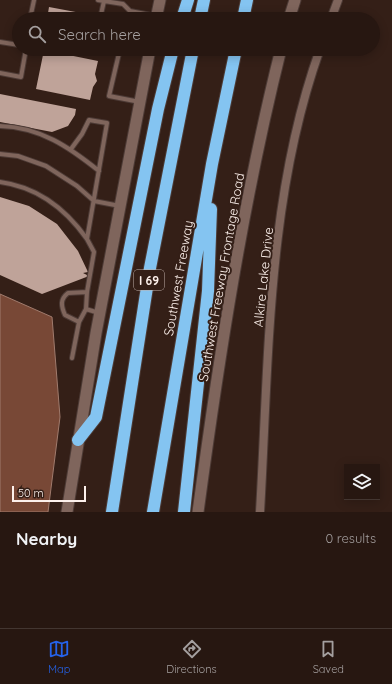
<!DOCTYPE html>
<style>
body{margin:0;font-family:Quicksand,sans-serif;background:#2f201a;color:#f1f3f6}
.controls{position:absolute;right:12px;bottom:12px;display:grid;overflow:hidden;border-radius:0px;box-shadow:0 2px 10px #0003}
.controls button{width:36px;height:36px;display:grid;place-items:center;padding:0;border:0;border-bottom:1px solid #433631;background:#271711;color:#f1f3f6;font:20px sans-serif}
.scale{position:absolute;left:12px;bottom:10px;width:74px;box-sizing:border-box;padding-left:4px;border:2px solid #fdf1ec;border-top:0;font-size:11px;line-height:14px;white-space:nowrap;color:#fdf1ec;-webkit-text-stroke:3px #341f17;paint-order:stroke}
.list{margin:0;padding:0;list-style:none}
h2{display:flex;justify-content:space-between;align-items:center;height:52px;margin:0;padding:0 16px;font-size:17px}
h2 small{font-size:13px;font-weight:400;color:#a49f9f}
.icon{flex:none;width:22px;height:22px;fill:none;stroke:currentColor;stroke-width:2;stroke-linecap:round;stroke-linejoin:round}
.map{position:relative;flex:none;width:392px;height:512px;overflow:hidden}
.search{position:absolute;background:#271711;box-shadow:0 2px 10px #0003;left:12px;right:12px;top:12px;height:44px;display:flex;align-items:center;gap:10px;box-sizing:border-box;padding:0 14px;border-radius:22px;color:#a49f9f;font-size:15px}
.sheet{height:116px;background:#271711}
nav{display:flex;justify-content:space-around;align-items:center;box-sizing:border-box;height:56px;border-top:1px solid #433631;background:#271711;font-size:11px;color:#a49f9f}
nav a{display:grid;justify-items:center;gap:2px}
nav .on{color:#2563eb}
.map>svg:first-child{display:block}
.water{fill:#784836;stroke:#a07b6d}
.building{fill:#bfa399}
.lines{fill:none;stroke-linecap:round;stroke-linejoin:round}
.service-casing{stroke:#4d3b36;stroke-width:6}
.minor-casing{stroke:#4d3b36;stroke-width:10}
.secondary-casing{stroke:#4d3b36;stroke-width:13}
.motorway-casing{stroke:#4d3b36;stroke-width:14}
.service{stroke:#7f655c;stroke-width:4}
.minor{stroke:#7f655c;stroke-width:8}
.secondary{stroke:#7f655c;stroke-width:11}
.motorway{stroke:#84c4f1;stroke-width:12}
.labels{text-anchor:middle;dominant-baseline:central;stroke-width:4;stroke-linejoin:round;paint-order:stroke}
.shield{fill:#341f17;stroke:#c1b2ac;stroke-width:1}
.shield-label{font-size:12px;font-weight:bold;fill:#fdf1ec}
.street-label{font-size:13px;fill:#fdf1ec;stroke:#341f17}
</style>
<div class="map">
<svg width="392" height="512" viewBox="0 0 392 512">
<rect width="100%" height="100%" fill="#341f17"/>
<path class="water" d="M0,294L52,317L60,417L48,512H0Z"/>
<path class="building" d="M49,7L81,13L80,19H47Z
M44,50L98,61L95,74L97,81L93,87L90,100L36,89Z
M0,94L76,109L75,115L68,126L52,132L0,122Z
M0,197L29,206L57,224L78,251L88,272L83,273L89,276L42,294L0,275Z"/>
<g class="lines">
<g class="service-casing">
<path id="service" d="M98,0L123,4L130,11
M30,19L34,0
M100,19L104,1
M128,19L130,11L156,16
M0,42L19,45
M120,49L109,96L140,102
M0,73L21,77L26,49
M0,126C40,127 69,147 99,171
M71,149L82,134L89,120L107,123L87,239L94,252L87,292L86,309L99,313
M0,154L18,156L46,166L77,186L94,201L120,206
M0,182C38,187 65,208 87,239
M79,322L65,315C61,306 60,299 68,293L87,292
M72,358L79,322L86,309"/>
</g>
<g class="minor-casing">
<path id="minor" d="M331,19L338,0
M260,512C269,357 267,197 320,49"/>
</g>
<g class="secondary-casing">
<path id="secondary" d="M156,19L160,0
M289,19L295,0
M67,512L96,333L150,49
M198,512C219,357 243,201 281,49"/>
</g>
<g class="motorway-casing">
<path id="motorway" d="M182,19L188,0
M200,19L204,0
M243,19L247,0
M78,440L96,417L158,109L173,49
M112,512L150,268L193,49
M153,512L212,164L236,49
M184,512L208,291L211,209"/>
</g>
<use href="#service" class="service"/>
<use href="#minor" class="minor"/>
<use href="#secondary" class="secondary"/>
<use href="#motorway" class="motorway"/>
</g>
<g class="labels">
<rect class="shield" x="134" y="270" width="30" height="20" rx="3"/>
<g class="shield-label">
<text x="149" y="280">I 69</text>
</g>
<g class="street-label">
<text transform="translate(221 277) rotate(-80)">Southwest Freeway Frontage Road</text>
<text transform="translate(263 277) rotate(-84)">Alkire Lake Drive</text>
<text transform="translate(178 278) rotate(-80)">Southwest Freeway</text>
</g>
</g>
</svg>
<div class="controls">
<button><svg class="icon" aria-label="layers" viewBox="0 0 24 24"><path d="M12 4l9 5-9 5-9-5zM3 14l9 5 9-5"/></svg></button>
</div>
<div class="scale">50 m</div>
<div class="search"><svg class="icon" aria-label="search" viewBox="0 0 24 24"><circle cx="10" cy="10" r="6"/><path d="M15 15l6 6"/></svg>Search here</div>
</div>
<section class="sheet">
<h2>Nearby<small>0 results</small></h2>
<ul class="list">
</ul>
</section>
<nav>
<a class="on"><svg class="icon" aria-label="map" viewBox="0 0 24 24"><path d="M3 6l6-2 6 2 6-2v14l-6 2-6-2-6 2zM9 4v14M15 6v14"/></svg>Map</a>
<a><svg class="icon" aria-label="directions" viewBox="0 0 24 24"><path d="M12 3l9 9-9 9-9-9zM9 14v-3h6M13 9l2 2-2 2"/></svg>Directions</a>
<a><svg class="icon" aria-label="saved" viewBox="0 0 24 24"><path d="M7 4h10v16l-5-4-5 4z"/></svg>Saved</a>
</nav>
